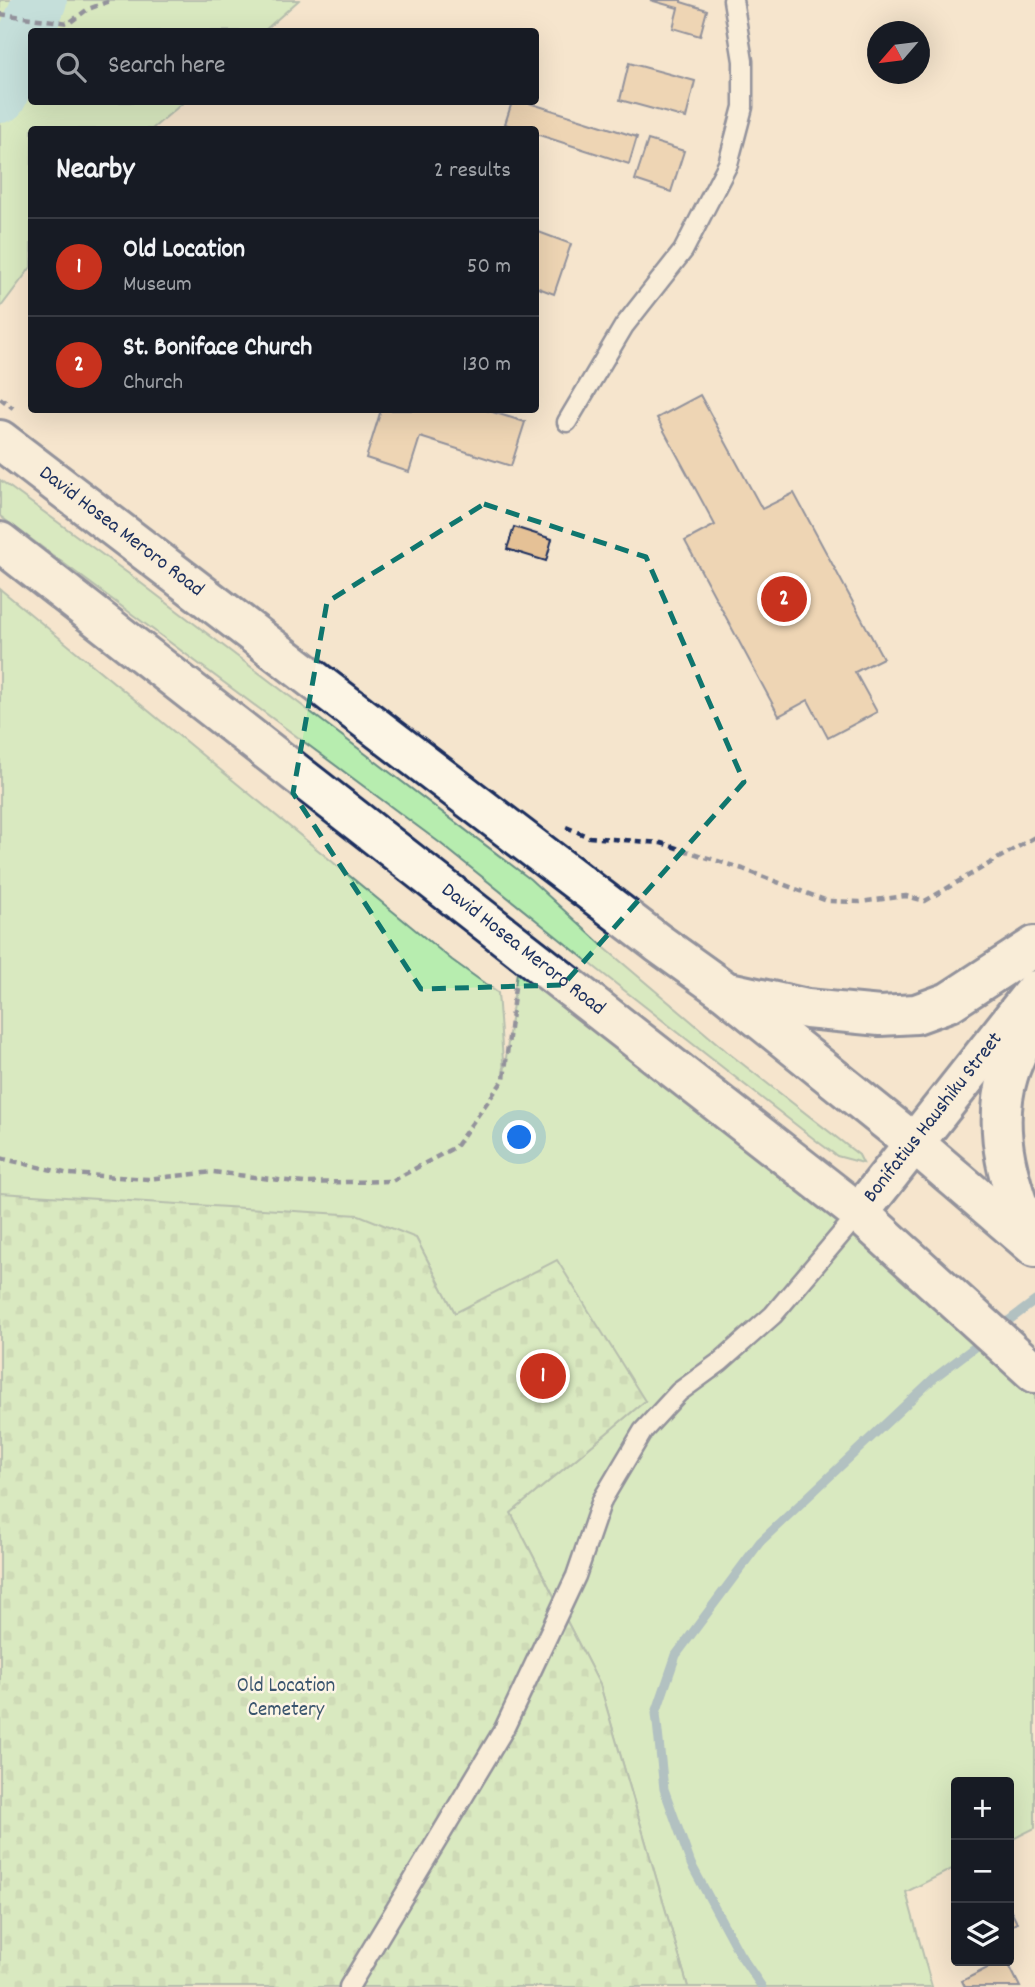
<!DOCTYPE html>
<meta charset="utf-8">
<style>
body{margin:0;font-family:Dekko,sans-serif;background:#20242c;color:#f1f3f6}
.controls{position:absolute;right:21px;bottom:21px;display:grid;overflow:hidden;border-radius:7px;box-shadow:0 7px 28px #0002}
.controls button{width:63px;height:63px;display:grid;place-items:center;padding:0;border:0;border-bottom:2px solid #363941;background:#171b24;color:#f1f3f6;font:35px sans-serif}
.compass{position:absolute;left:867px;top:21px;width:63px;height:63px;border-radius:50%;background:#171b24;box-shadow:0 7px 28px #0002;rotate:242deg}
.you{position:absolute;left:520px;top:1138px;width:24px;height:24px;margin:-18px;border:5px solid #fff;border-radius:50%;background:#1a73e8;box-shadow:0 0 0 10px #1a73e833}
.badge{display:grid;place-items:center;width:46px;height:46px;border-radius:50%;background:#c8321e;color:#fff;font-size:23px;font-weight:700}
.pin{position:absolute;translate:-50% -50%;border:4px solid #fff;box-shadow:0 2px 7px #0006}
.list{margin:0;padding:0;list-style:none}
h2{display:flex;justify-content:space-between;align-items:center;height:91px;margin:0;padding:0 28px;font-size:30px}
h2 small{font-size:23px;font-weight:400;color:#9ea1a6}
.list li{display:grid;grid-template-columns:46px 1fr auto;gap:21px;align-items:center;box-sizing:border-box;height:98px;padding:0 28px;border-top:2px solid #363941}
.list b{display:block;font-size:26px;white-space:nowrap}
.list p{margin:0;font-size:23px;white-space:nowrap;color:#9ea1a6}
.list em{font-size:23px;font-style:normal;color:#9ea1a6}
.icon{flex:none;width:38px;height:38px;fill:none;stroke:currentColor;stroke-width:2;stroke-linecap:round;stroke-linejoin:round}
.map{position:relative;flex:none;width:1035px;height:1987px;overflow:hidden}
.search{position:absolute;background:#171b24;box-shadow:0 7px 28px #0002;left:28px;top:28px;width:511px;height:77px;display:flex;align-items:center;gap:18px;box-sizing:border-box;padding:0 24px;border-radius:7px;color:#9ea1a6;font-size:26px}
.panel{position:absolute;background:#171b24;box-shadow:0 7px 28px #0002;left:28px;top:126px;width:511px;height:287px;border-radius:7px}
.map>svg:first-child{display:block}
.grass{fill:#b7edaf;stroke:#698e86;stroke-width:2}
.cemetery{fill:url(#cemetery-stones);stroke:#698e86;stroke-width:2}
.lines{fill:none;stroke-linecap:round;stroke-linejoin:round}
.stream{stroke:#5e94b1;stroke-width:9}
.river{stroke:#8ad7e9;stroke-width:54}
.building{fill:#e5c196;stroke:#1b2f5e;stroke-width:2}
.service-casing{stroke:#1b2f5e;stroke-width:23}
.tertiary-casing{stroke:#1b2f5e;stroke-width:44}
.secondary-casing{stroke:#1b2f5e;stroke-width:44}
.path{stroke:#1b2f5e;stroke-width:4.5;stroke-dasharray:7 5;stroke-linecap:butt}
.service{stroke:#fcf5e5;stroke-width:18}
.tertiary{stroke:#fcf5e5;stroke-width:38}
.secondary{stroke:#fcf5e5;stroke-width:38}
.marked{fill:none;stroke:#0f766e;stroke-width:5;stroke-dasharray:14 9;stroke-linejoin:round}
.labels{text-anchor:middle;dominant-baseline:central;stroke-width:5;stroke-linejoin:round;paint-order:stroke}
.street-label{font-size:21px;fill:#1b2f5e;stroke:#fcf5e5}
.park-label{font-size:21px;fill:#3a556e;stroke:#fcf5e5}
</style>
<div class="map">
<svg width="1035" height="1987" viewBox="0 0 1035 1987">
<defs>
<pattern id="cemetery-stones" width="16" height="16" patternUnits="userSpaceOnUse" patternTransform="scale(1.75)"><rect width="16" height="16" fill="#b7edaf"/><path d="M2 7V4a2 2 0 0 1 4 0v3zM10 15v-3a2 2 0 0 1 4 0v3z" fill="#9dcc99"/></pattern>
</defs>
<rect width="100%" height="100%" fill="#f5e5cd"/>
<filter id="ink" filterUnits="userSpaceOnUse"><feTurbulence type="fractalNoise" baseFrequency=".0143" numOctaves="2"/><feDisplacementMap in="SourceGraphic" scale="14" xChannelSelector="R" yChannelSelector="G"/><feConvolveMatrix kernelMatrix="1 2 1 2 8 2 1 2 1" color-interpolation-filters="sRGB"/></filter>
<g filter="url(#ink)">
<path class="grass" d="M0,0H299L264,31L32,32V102H184L152,129L32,130L31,267L0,308Z
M0,480L129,574L530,879L606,949L731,1055L859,1155L863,1163L837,1156L818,1142L597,969L440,843L0,516Z
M0,589L452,960L498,993L504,1074L520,948L1035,1373V1828L1009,1841V1782H956V1867L906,1892L932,1987H688L600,1685L511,1513L645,1401L455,1313L416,1238L0,1194Z"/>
<path class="cemetery" d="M0,1193L359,1215L416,1238L455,1313L557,1260L645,1401L511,1513L600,1685L688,1987H0Z"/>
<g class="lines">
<path class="stream" d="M1000,1327L1035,1301
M762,1987L739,1953L691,1864L664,1789L656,1713L676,1655L760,1542L934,1378L984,1340"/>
<path class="river" d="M0,96L40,0"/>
</g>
<path class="building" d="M650,0H681V2L707,10L700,36L673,28L678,8Z
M629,63L695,81L686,118L620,100Z
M512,102H526L637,137L629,164L536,134V130H522L505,124Z
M648,140L684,151L671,192L635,180Z
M536,231L571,244L554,294L536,287Z
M700,395L762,509L794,493L883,658L855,672L877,712L828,738L808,700L779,716L685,541L715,525L657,418Z
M381,410H486L525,422L511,466L420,437L409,472L366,458Z
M514,527L552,539L546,561L507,549Z
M1009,1907L1017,1923L1009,1927Z
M1001,1961H1007L1020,1987H965L962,1981Z"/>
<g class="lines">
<g class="service-casing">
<path id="service" d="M567,422L624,326L683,251L728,164L743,107V61L733,0
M349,1987L504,1729L576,1576L602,1500L643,1431L679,1392L720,1362L773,1315L859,1213"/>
</g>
<g class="tertiary-casing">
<g id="tertiary">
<path id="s1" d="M859,1213L1035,990"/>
</g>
</g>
<g class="secondary-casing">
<g id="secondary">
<path id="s2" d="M0,440L658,943L725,991L914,1143L1035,1247"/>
<path id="s3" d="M0,542L859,1213L1035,1373"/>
<path d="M734,993L807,1009L880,1016L916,1014L949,1002L1035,946"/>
<path d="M1031,1241C1011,1189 991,1132 1008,1076C1014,1055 1026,1035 1035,1016"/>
</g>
</g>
<path class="path" d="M0,14L69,23L88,9L113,0
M0,398L13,408
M566,827L589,837L661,843L743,869L827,901L860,902L906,896L925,901L1035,837
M0,1158L69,1174L148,1179L213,1172L304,1183L392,1181L455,1147L504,1079L515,987"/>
<use href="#service" class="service"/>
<use href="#tertiary" class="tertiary"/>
<use href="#secondary" class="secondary"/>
</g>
</g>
<path d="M0 0H1035V1987H0ZM484,504L646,557L744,782L563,985L421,989L293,793L327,602Z" fill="#f5e5cd" fill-opacity=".55" fill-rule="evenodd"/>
<path class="marked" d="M484,504L646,557L744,782L563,985L421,989L293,793L327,602Z"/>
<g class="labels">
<g class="street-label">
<text stroke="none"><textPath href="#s2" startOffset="152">David Hosea Meroro Road</textPath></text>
<text stroke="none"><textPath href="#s3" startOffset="663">David Hosea Meroro Road</textPath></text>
<text stroke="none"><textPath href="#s1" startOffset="121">Bonifatius Haushiku Street</textPath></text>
</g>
<g class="park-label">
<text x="286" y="1687">Old Location<tspan x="286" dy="24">Cemetery</tspan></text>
</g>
</g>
</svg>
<div class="controls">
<button>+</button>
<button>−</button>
<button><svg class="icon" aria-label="layers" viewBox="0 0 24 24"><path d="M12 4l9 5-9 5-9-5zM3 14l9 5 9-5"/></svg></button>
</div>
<svg class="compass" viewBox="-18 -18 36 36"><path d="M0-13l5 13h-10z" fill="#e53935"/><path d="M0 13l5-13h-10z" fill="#9ea1a6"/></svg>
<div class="you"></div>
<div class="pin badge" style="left:543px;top:1376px">1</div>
<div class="pin badge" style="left:784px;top:599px">2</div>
<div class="search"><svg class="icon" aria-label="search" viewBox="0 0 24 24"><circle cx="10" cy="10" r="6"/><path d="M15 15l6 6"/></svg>Search here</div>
<section class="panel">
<h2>Nearby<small>2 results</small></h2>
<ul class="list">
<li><span class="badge">1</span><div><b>Old Location</b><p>Museum</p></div><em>50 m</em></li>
<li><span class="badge">2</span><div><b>St. Boniface Church</b><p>Church</p></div><em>130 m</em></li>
</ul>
</section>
</div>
